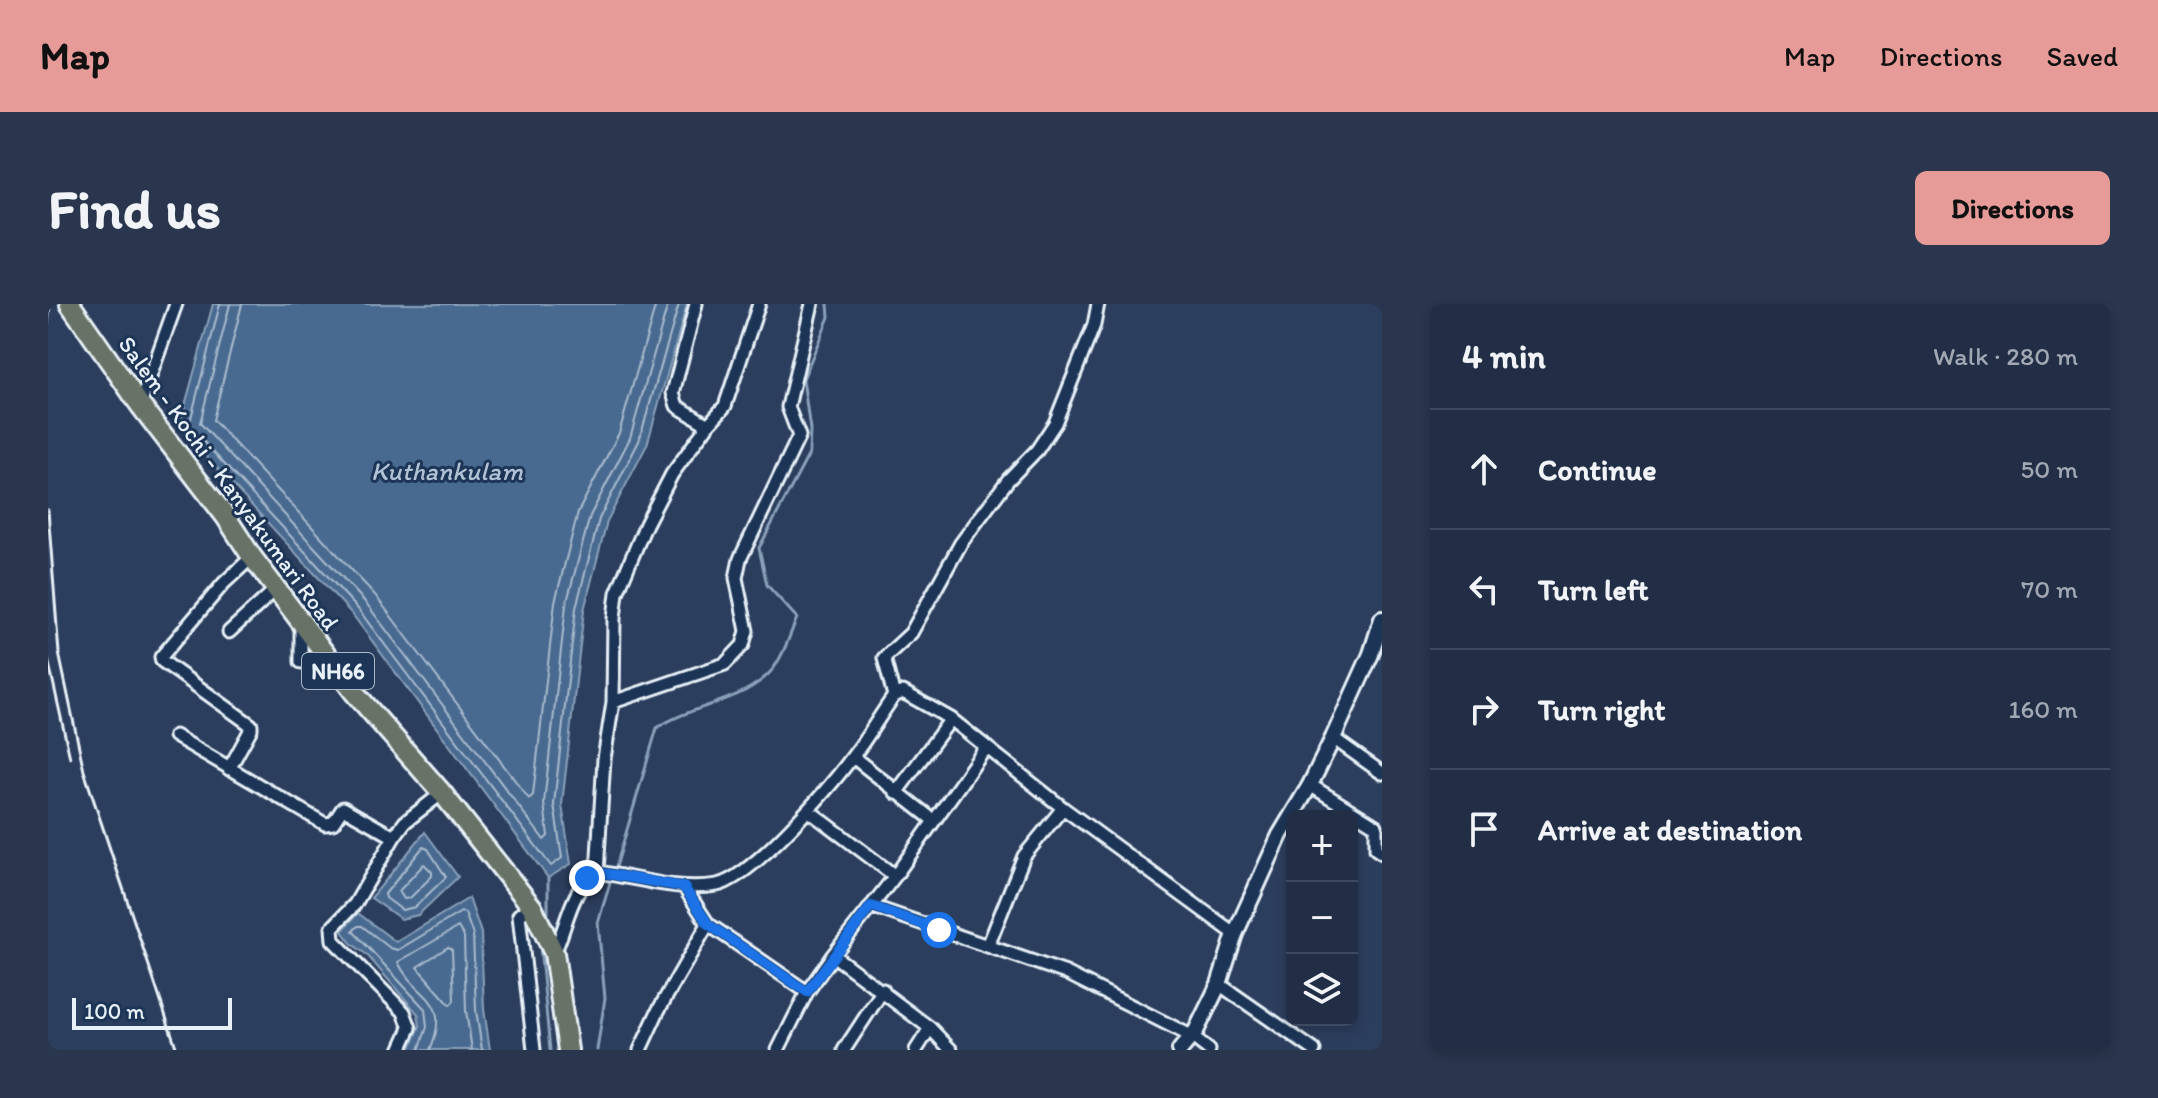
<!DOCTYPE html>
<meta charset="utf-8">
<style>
body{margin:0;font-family:Itim,sans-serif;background:#29364d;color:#f1f3f6}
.controls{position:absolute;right:24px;bottom:24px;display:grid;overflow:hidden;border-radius:12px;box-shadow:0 4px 12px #0003}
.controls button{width:72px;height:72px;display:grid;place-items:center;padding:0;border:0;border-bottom:2px solid #3e4a5f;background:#212e46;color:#f1f3f6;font:40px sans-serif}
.scale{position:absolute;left:24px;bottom:20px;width:160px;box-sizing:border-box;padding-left:8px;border:4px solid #e8f1f8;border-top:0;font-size:22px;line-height:28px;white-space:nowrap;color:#e8f1f8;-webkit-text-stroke:6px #1d3557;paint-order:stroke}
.stop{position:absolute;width:24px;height:24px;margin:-18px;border:6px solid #1a73e8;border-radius:50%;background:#fff}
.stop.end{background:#1a73e8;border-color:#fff;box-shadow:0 2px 8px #0008}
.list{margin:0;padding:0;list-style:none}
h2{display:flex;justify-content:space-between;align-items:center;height:104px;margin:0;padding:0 32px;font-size:34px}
h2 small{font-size:26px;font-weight:400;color:#a2a8b3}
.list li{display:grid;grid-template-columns:52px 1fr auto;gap:24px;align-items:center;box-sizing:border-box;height:120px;padding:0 32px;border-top:2px solid #3e4a5f}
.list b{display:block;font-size:30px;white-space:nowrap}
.list em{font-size:26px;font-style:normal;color:#a2a8b3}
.icon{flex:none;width:44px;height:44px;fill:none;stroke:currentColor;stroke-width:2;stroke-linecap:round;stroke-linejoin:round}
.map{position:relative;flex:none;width:1334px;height:746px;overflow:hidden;border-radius:12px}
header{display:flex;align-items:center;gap:48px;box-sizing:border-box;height:112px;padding:0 40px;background:#e69b98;color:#111}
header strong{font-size:38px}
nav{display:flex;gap:44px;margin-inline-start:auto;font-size:28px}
.intro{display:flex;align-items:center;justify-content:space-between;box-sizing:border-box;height:192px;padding:0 48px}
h1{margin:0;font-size:56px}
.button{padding:20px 36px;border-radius:12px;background:#e69b98;color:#111;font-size:28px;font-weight:700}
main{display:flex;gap:48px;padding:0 48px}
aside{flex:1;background:#212e46;border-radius:12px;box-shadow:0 4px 12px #0003}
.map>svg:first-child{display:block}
.water{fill:#4a6b90;stroke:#89a1ba;stroke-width:2}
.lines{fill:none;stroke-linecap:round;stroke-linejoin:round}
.shore{stroke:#a9bbce;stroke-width:2}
.stream{stroke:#89a1ba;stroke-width:3}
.minor-casing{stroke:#e8f1f8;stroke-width:17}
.tertiary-casing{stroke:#e8f1f8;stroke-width:20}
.trunk-casing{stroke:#e8f1f8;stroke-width:24}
.minor{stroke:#1d3557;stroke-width:11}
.tertiary{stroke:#1d3557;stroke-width:14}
.trunk{stroke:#687266;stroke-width:18}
.rail{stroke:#e8f1f8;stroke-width:3}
.route{stroke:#1a73e8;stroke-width:10}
.labels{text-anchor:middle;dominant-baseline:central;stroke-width:6;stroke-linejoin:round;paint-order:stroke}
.shield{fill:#1d3557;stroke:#abb9c8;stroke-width:2}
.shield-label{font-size:22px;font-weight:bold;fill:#e8f1f8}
.street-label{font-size:24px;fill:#e8f1f8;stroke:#1d3557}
.water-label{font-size:26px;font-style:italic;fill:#b1c2d4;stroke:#1d3557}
</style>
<header>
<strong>Map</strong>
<nav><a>Map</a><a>Directions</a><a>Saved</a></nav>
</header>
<div class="intro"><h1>Find us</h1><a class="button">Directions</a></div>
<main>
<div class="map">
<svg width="1334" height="746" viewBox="0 0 1334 746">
<rect width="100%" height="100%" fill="#2c3e5d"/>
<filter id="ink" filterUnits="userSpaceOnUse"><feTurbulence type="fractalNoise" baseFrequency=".0125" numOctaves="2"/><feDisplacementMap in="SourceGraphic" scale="16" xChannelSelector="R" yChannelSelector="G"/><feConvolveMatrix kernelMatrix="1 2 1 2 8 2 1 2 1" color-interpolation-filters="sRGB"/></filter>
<g filter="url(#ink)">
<path class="water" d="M165,0H639L599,141L559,217L536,306L514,501L523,560L500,574L304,310L131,123Z
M377,528L410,573L370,611L353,615L323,594Z
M421,594L433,629L436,705L442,746H362L372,722L370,710L319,651L303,639L294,627L310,609L348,638Z"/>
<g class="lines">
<path class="shore" d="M172,0L141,122L310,305L503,562L514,554L506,500L528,304L551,215L591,137L631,0
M182,0L152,119L318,299L496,536L500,532L496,499L518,301L542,212L582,134L620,0
M194,0L165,116L327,291L481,495L485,491L507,298L530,208L571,129L608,0
M375,543L380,545L398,573L367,603L354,606L338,594L337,590Z
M376,560L384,568V572L362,594L356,595L351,587Z
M400,643L404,646L406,697L402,701L369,663Z
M371,746L379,723L377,705L305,627L310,622H314L342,644L350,646L413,608L417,609L425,631L428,706L434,746
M382,746C405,692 368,696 350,658L410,623L416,633L418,707L424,746"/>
<path class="stream" d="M568,563L609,424C644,400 697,399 725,365C736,351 742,330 749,314L719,281L711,244L761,150L762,126L755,75L781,13L780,0
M500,574V617
M492,642L502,746
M549,746L557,694L550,619L562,579"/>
<g class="minor-casing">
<path id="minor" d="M92,101L128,0
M660,121L677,102L711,0
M253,319V358
M181,328L228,285
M846,392L836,354L863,329L913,239L960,176L989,146L1007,119L1046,21L1050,0
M565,398L677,360L695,341L699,327L688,274L692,255L751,132L740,103L764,0
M127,432L277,520L285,519L295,504L346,533
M1285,434L1334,469
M805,453L885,516
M181,465L203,425V421L114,357L113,353L176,279L204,253
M1262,481L1328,522V545L1334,549
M848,489L903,415
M760,506L847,572
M549,568L556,455L565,398L566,314L569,289L598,220L624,170L660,121L629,102L625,89L648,0
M823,602L1018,669L1143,732L1161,746
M484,603L471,611L486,746
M660,620L759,688
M940,642L976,552L1015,504
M506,649C519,623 522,584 549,568C588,573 629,588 669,581C704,574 783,482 805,452C820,433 832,411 846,392L855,388L903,415L1015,504L1187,630
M785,651L882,724L903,746
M1171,680L1266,746
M352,746L362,724L356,708L285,636L284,624L307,600L346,533L357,518L394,489
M592,746L610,707L660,620L636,583
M730,746L759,688L785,651L847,572L937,445
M796,746L835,686
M868,746L882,724"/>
</g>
<g class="tertiary-casing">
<path id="tertiary" d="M1132,746L1148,727L1171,680L1187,630L1232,531L1262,481L1285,434L1323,350L1334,315"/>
</g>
<g class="trunk-casing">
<path id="trunk" d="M22,0L92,101L178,213L204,253L306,388L394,489L484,603L506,649L520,746"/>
</g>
<use href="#minor" class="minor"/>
<use href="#tertiary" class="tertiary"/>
<use href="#trunk" class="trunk"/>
<path class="rail" d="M0,19L2,0
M0,206L11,349L36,467L129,746
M0,355L22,454"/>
</g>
</g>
<g class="lines" filter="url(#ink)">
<path class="route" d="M539,574L549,568L636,583L660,620L759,688L823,602L891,626"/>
</g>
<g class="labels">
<rect class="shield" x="254" y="349" width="72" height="36" rx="6"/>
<g class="shield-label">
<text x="290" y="367">NH66</text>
</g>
<g class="street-label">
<text transform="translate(181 179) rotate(54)">Salem - Kochi - Kanyakumari Road</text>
</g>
<g class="water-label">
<text x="399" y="167">Kuthankulam</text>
</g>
</g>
</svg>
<div class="controls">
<button>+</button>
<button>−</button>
<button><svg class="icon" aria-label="layers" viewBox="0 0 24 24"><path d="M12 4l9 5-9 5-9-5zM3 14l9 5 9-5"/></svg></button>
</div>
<div class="scale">100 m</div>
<div class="stop" style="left:891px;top:626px"></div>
<div class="stop end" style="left:539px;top:574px"></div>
</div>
<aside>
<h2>4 min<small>Walk · 280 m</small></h2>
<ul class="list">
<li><svg class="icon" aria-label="ahead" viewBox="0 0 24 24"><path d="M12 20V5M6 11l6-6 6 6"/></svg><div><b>Continue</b></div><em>50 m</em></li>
<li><svg class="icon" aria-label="left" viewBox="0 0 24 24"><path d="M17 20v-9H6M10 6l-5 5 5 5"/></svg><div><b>Turn left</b></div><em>70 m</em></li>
<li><svg class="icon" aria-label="right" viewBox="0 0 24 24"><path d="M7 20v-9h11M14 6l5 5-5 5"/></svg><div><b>Turn right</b></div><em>160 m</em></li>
<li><svg class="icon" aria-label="arrive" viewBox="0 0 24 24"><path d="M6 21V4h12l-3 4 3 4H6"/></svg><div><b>Arrive at destination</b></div></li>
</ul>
</aside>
</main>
